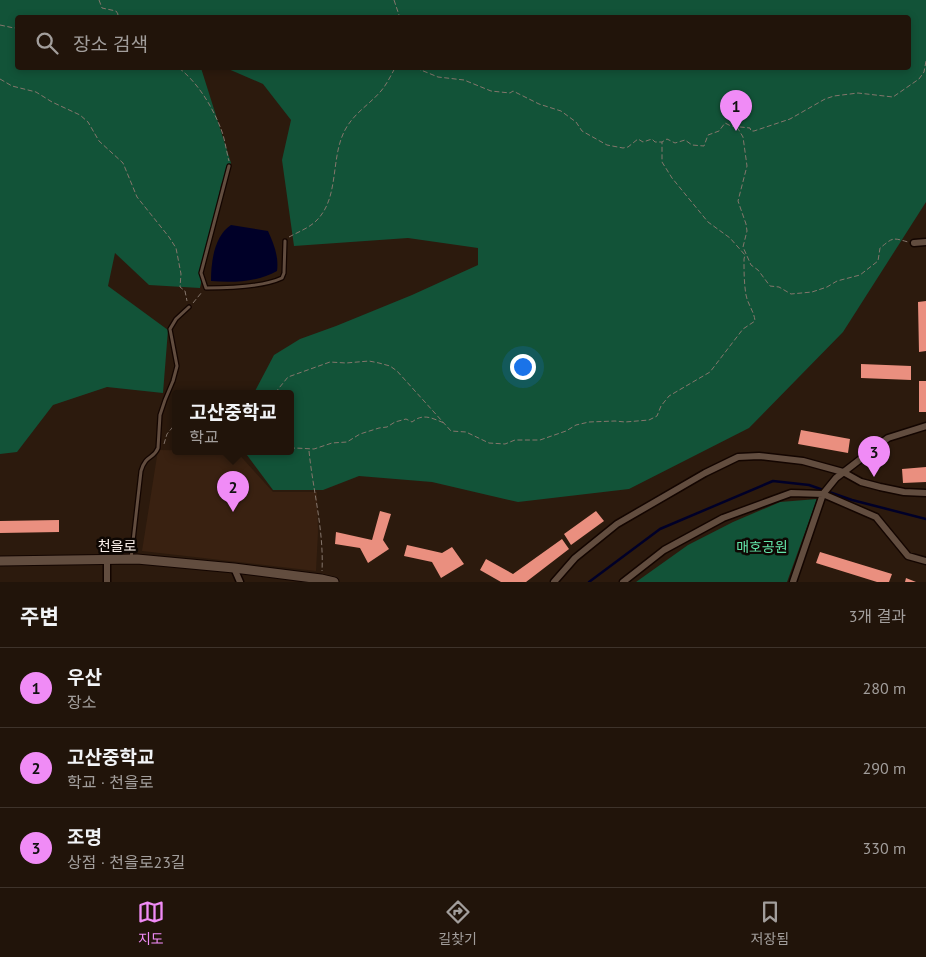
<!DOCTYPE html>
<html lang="ko">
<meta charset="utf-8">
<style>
body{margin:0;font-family:"PT Sans","Noto Sans KR",sans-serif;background:#291d13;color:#f1f3f6}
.you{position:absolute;left:522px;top:366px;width:18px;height:18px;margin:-12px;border:4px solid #fff;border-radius:50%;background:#1a73e8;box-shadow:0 0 0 8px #1a73e833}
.badge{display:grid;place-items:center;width:32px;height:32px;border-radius:50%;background:#f08bf6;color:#111;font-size:16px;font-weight:700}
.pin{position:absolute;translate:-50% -41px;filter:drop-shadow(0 1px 2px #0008)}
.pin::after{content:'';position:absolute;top:26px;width:18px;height:15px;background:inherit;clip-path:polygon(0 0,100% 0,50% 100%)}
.popup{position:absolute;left:172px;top:390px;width:122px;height:65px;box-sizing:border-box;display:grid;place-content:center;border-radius:5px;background:#21140a;filter:drop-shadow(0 1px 4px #0005);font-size:16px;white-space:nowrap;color:#a29e9c}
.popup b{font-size:19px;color:#f1f3f6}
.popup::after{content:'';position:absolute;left:50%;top:100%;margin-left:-10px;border:10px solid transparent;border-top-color:#21140a}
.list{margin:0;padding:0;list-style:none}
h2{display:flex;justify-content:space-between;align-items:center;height:65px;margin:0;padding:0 20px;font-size:21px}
h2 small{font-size:16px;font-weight:400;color:#a29e9c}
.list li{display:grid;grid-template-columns:32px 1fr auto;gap:15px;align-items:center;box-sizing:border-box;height:80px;padding:0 20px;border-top:1px solid #3e332b}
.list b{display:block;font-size:19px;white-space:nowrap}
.list p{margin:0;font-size:16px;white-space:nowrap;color:#a29e9c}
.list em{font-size:16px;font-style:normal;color:#a29e9c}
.icon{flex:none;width:28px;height:28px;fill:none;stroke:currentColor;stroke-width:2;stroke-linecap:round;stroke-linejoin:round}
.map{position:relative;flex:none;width:926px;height:582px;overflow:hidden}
.search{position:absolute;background:#21140a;box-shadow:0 2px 8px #0003;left:15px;right:15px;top:15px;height:55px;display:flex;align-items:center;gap:12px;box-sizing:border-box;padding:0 18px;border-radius:5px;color:#a29e9c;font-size:19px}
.sheet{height:305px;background:#21140a}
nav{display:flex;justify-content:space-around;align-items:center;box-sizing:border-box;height:70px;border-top:1px solid #3e332b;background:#21140a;font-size:14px;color:#a29e9c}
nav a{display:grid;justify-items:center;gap:2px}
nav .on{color:#f08bf6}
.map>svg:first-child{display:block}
.built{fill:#392111}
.green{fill:#125338}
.water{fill:#000028}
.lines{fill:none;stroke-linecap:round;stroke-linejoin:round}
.stream{stroke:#000028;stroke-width:2.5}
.building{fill:#ea8f7f}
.lane-casing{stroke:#130500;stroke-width:5.5}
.street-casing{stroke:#130500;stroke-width:9}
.secondary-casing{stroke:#130500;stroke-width:11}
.path{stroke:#85766c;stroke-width:1;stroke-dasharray:5 2.5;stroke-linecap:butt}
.lane{stroke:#624d3f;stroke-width:3}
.street{stroke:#624d3f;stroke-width:6}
.secondary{stroke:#624d3f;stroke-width:9}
.labels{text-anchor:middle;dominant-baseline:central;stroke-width:5;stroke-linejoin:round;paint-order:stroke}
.street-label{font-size:14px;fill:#fdf2ec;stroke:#0e0703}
.park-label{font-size:14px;fill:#63e5a9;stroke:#0e0703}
</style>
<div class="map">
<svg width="926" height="582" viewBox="0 0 926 582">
<rect width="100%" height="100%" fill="#2c1a0d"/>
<path class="built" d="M158,450L236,451L273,492H317L318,532L316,571L142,551Z"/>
<path class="green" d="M0,0H926V202L843,332L749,428L629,489L518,502L432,482L359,476L323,490H273L244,451H290V393H254L274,355L300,339L336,326L412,295L478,265V248L408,238L294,246L282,160L291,120L263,84L226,68H908V18H18V68H201L231,163L221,185L200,288L149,285L115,253L108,286L168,330L163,393L107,387L53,405L17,452L0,454Z
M817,499L787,582H636L688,545L733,522L780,502Z"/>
<path class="water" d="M231,225L268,231C274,244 279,257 277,271C258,282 232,283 211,281C211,262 214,236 231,225Z"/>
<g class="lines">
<path class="stream" d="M589,582L660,529L773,481L809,485L852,500L926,519"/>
</g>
<path class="building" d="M926,301V351L919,352L918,302Z
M861,364L911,366V380L861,378Z
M919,381H926V412H919Z
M801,430L850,439L848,453L798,444Z
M926,467V482L903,483L902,469Z
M380,511L391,514L383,540L389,549L368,563L360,548L335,544L336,532L372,540Z
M596,511L604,521L571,545L564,534Z
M59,520V532L0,533V521Z
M562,539L569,549L526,582H501L480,570L486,559L513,574Z
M407,545L442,553L452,547L464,564L441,578L432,562L404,556Z
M820,552L892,574L889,582H877L816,563Z
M906,578L916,582H905Z"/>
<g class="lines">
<g class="lane-casing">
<path id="lane" d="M229,166L201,273L206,288C227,288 263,287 282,278L284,273L285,241
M131,559L141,471C146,454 154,459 158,448L160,415L165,400L173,381L177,366L170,329L176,319L189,307"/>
</g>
<g class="street-casing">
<path id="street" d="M914,243L926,242
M234,568L240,582
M107,582V560
M554,582L575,558L617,524L705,473L738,457L759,456L803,461L843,472L861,482L880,487L904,492L926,493
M623,582L664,550L723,518L791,493L823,494L876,517L908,556L926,561
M793,582L823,494L836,478L888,438L926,426"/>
</g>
<g class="secondary-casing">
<path id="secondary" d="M0,561L137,559L234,568L321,579L334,582"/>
</g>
<path class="path" d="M99,0L102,8L116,11L118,14L117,18
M394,0L400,18
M0,25L14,28L18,27
M179,68C198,83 212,106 221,129C225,139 226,150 229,161
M416,68L438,77L464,80L491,91L510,93L513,91L539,104L561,111L576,122L582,131L607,145L623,148L628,147L638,139L643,142L652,139L655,142H662L667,139L675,143L685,140L692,145L704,146L708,135L719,131L725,123L731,126L750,128L751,131H754L790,119L825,99L834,96L858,93L893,97L919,79L924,72L926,61
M0,79L12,86L36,92L52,102L80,115L88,122L99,141L123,163L137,197L169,237L176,248L181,274L180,287L185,291L187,301
M737,127L743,137L747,166L738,201L746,224L747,231L743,247L751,265L758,270L770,286L779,287L791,294L812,292L827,287L837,281L860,275L878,261L880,248C893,238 891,237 908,242
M289,237C298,232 309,228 316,221C340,198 330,158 345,130C354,113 369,105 381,91C387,84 391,75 395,68
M193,303L202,292
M275,393L288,377L330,362L346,363L369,361L379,363L390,366L397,371L451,431L466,432L489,443L505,444L515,440H540L566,431L576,425L589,422L615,421L625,422L649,420L657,416L661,406L669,396L710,372L743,329L755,321C754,311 748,305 746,295C744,283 744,271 744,259L745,255L730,238L708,222L672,178L662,162V142
M164,444L167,434L176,423
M290,449L295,448L314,449L332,443L347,442L360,434L379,428L387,427L395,422L406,419L412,422C423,413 432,418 444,423
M282,451L285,452L288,451
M309,451C313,491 324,530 322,571"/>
<use href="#lane" class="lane"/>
<use href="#street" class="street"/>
<use href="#secondary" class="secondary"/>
</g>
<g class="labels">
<g class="street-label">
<text x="117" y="546">천을로</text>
</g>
<g class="park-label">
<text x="762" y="547">매호공원</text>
</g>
</g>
</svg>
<div class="you"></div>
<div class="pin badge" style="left:736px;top:131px">1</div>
<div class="pin badge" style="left:233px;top:512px">2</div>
<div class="popup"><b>고산중학교</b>학교</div>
<div class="pin badge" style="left:874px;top:477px">3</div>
<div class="search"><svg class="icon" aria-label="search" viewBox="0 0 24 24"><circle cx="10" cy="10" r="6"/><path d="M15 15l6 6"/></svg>장소 검색</div>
</div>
<section class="sheet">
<h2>주변<small>3개 결과</small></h2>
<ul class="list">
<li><span class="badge">1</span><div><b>우산</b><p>장소</p></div><em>280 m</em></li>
<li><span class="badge">2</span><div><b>고산중학교</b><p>학교 · 천을로</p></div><em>290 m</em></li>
<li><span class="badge">3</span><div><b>조명</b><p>상점 · 천을로23길</p></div><em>330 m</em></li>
</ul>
</section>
<nav>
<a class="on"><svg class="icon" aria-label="map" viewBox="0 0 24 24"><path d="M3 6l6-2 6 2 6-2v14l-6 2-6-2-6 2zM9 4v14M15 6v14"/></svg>지도</a>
<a><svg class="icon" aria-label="directions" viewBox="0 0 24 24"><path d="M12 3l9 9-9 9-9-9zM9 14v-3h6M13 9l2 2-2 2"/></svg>길찾기</a>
<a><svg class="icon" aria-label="saved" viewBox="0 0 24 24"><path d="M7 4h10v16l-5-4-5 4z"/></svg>저장됨</a>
</nav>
